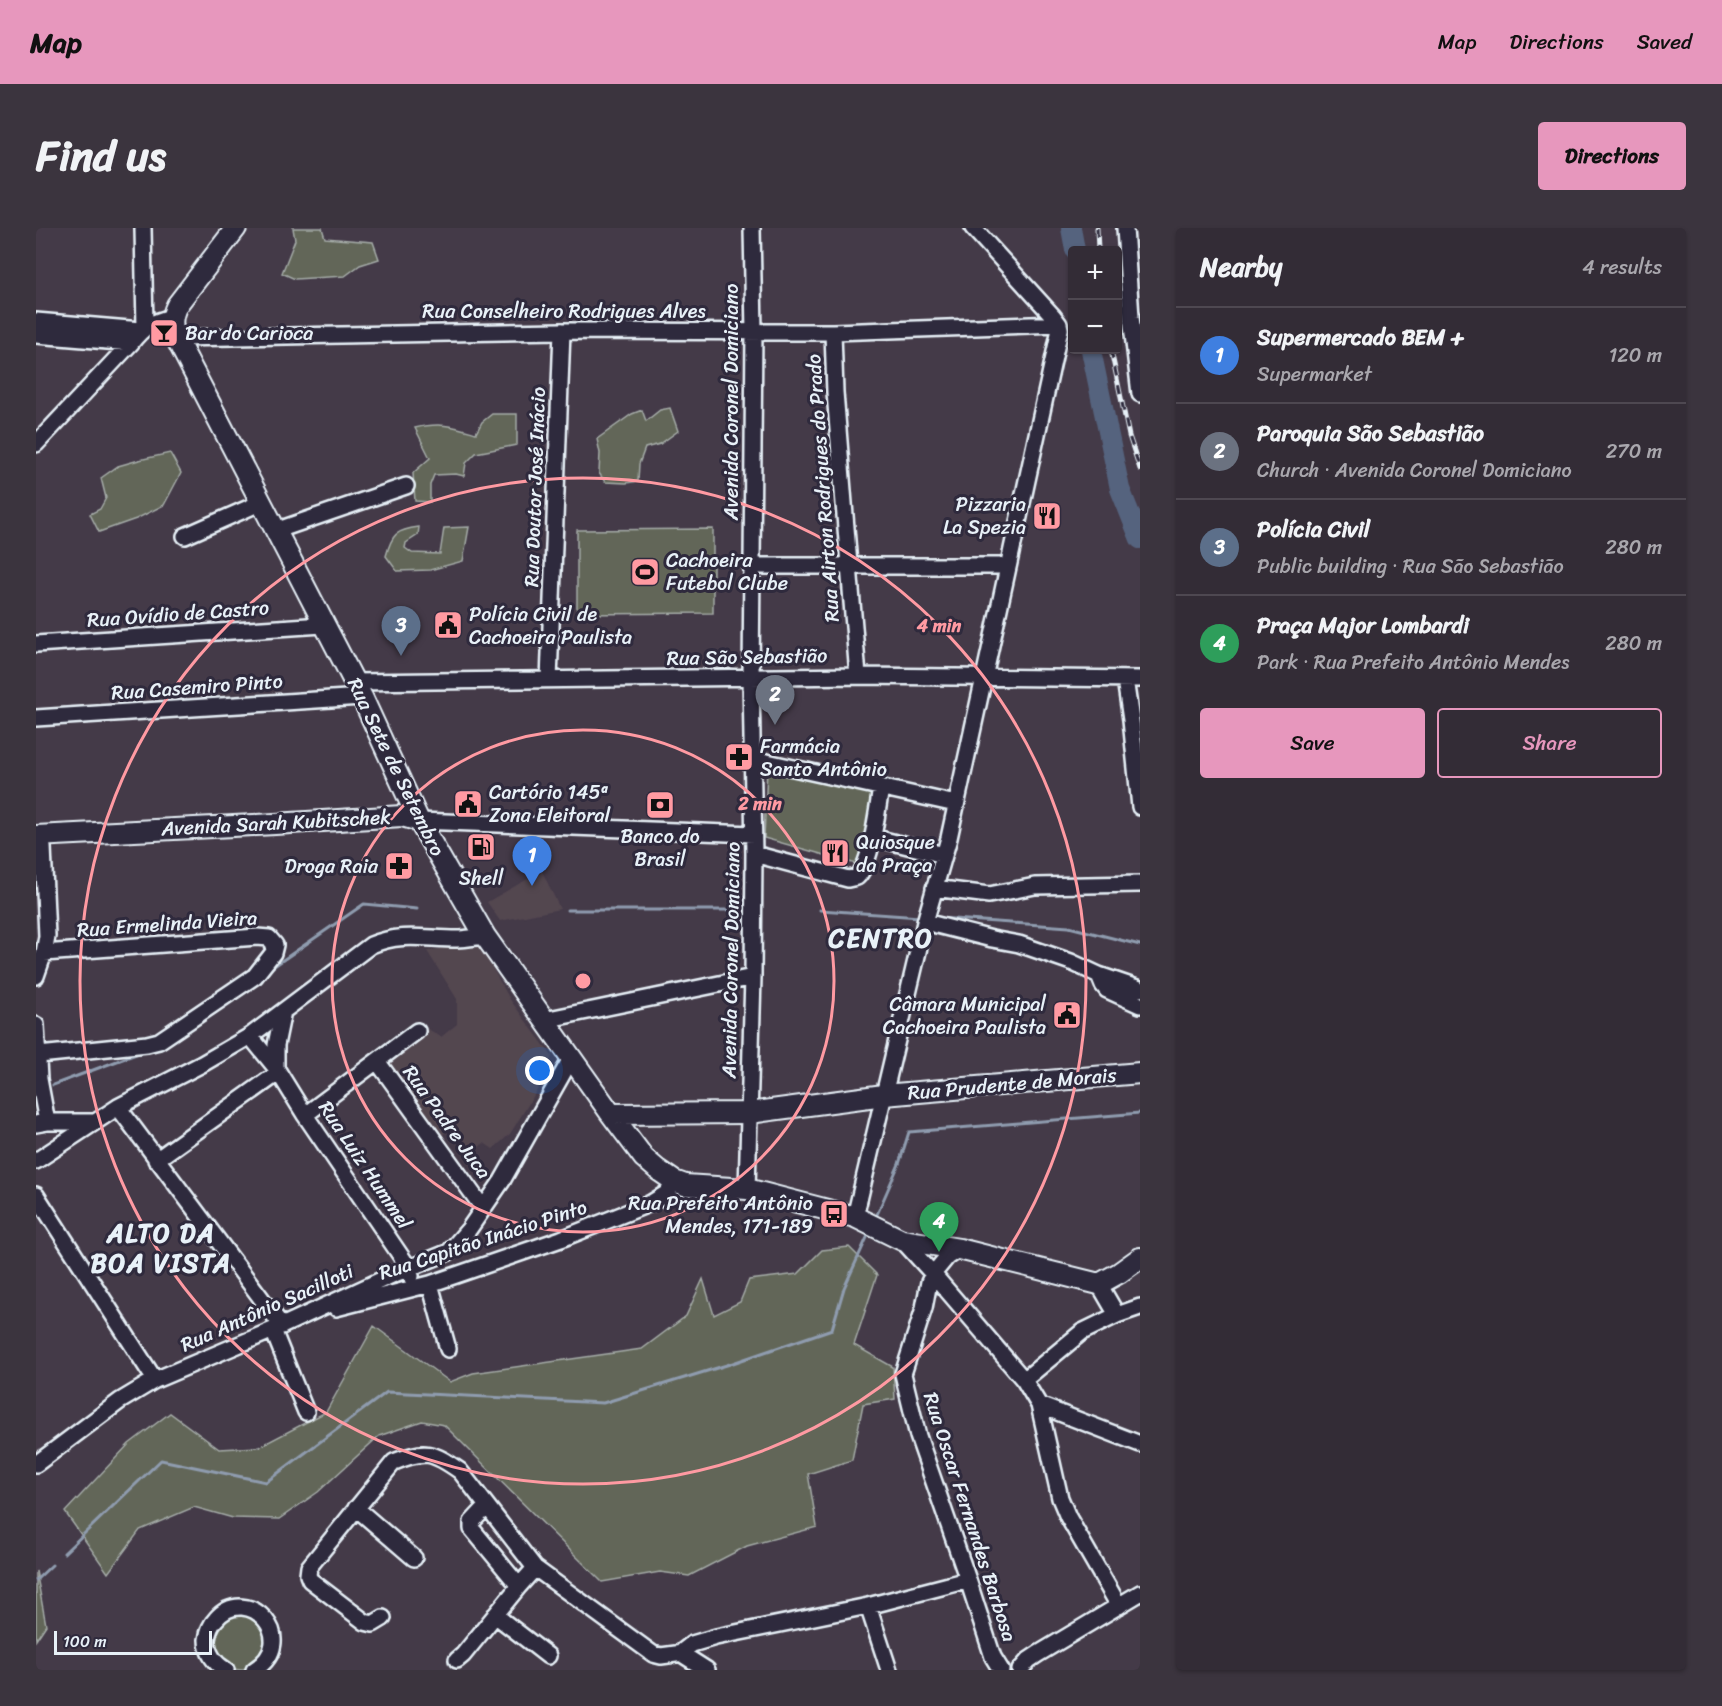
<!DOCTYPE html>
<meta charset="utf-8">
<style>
body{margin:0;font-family:Sriracha,sans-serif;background:#3b343e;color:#f1f3f6}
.controls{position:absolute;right:18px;top:18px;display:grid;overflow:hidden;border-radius:6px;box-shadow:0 2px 4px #0004}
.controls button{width:54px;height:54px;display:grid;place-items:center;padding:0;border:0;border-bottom:2px solid #4e4851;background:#332c36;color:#f1f3f6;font:30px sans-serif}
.scale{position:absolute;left:18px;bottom:15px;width:158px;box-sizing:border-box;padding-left:6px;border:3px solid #e8f1f8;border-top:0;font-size:16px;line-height:21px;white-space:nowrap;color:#e8f1f8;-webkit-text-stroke:4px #2f2a3d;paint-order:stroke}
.you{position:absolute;left:504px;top:843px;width:21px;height:21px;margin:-15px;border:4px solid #fff;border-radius:50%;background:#1a73e8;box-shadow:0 0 0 9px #1a73e833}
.badge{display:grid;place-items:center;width:39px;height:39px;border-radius:50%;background:#e797bd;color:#fff;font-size:20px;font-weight:700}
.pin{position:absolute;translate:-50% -50px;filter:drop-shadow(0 2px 3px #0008)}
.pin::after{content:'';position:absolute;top:32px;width:21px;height:18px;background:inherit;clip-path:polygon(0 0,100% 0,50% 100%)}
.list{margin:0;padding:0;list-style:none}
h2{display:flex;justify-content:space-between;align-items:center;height:78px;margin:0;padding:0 24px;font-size:26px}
h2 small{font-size:20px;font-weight:400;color:#a9a7ad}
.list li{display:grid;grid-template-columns:39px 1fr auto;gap:18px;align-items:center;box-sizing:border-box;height:96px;padding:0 24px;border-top:2px solid #4e4851}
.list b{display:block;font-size:22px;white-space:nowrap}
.list p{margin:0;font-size:20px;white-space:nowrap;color:#a9a7ad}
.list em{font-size:20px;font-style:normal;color:#a9a7ad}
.actions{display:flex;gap:12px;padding:18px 24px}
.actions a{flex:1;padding:14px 0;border:2px solid #e797bd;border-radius:6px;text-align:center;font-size:21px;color:#e797bd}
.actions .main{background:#e797bd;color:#111}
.map{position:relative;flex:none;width:1104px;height:1442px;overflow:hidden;border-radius:6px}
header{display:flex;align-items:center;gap:36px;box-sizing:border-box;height:84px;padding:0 30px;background:#e797bd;color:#111}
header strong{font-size:28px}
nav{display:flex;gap:33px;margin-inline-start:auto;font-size:21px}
.intro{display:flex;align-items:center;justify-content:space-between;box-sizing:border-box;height:144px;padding:0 36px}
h1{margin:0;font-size:42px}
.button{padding:15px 27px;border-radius:6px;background:#e797bd;color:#111;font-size:21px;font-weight:700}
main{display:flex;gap:36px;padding:0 36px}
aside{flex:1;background:#332c36;border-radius:6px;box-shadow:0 2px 4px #0004}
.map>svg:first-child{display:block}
.built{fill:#534650}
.green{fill:#626658;stroke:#a5aca8;stroke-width:1.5}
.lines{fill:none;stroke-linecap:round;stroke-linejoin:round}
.stream{stroke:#8f9caf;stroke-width:3}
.river{stroke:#54637e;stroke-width:20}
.minor-casing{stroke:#e8f1f8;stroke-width:20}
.major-casing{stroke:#e8f1f8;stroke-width:24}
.minor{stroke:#2f2a3d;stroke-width:15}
.major{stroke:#2f2a3d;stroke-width:20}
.rail-casing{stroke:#e8f1f8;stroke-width:5}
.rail{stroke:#2f2a3d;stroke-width:3;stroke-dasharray:9;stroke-linecap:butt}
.ring{fill:none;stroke:#ff9aa2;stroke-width:3}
.labels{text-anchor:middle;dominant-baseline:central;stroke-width:6;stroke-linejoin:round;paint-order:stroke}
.street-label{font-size:20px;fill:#e8f1f8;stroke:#2f2a3d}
.poi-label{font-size:20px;fill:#e8f1f8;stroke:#2f2a3d;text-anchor:start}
.district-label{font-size:26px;font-weight:bold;letter-spacing:1.5px;fill:#e8f1f8;stroke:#2f2a3d}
.centre{fill:#ff9aa2;stroke:#2f2a3d;stroke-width:3}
.ring-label{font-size:18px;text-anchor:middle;font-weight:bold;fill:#ff9aa2;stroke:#2f2a3d;stroke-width:6;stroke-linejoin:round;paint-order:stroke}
</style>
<header>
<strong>Map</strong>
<nav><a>Map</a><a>Directions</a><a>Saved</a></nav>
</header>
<div class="intro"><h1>Find us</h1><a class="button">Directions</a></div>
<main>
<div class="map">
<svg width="1104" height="1442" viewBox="0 0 1104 1442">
<rect width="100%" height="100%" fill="#443a48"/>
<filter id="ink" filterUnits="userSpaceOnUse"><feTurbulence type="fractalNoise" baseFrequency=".0167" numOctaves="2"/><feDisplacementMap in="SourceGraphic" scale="12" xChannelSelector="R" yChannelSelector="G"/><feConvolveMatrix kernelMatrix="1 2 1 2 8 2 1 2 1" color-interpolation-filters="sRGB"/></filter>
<g filter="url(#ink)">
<path class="built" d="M506,643L524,681L464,693L451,674Z
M442,715L475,773L516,828L508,851L474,906L457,921L448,915L437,924L417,896L404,910L350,835L392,801L405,809L421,796V771L391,723Z"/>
<path class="green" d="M257,0H286L289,10L337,14L343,31L324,37L309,48L259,51L246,45L259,12Z
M634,180L642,203L624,216L609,220L603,236L602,253L590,255L569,254L563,245L564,225L561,211L596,186L606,182L610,193L624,182Z
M456,186H481V217L440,225L430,235L428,248L420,246L398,247L394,257V274L379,273L377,245L394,230L379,200C405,194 416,198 440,205L446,194Z
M134,225L145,245L128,277L100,291L63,304L54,286L64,281L70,270L65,250L82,238L103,232Z
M383,299L382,307L370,315L369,320L376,325L404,326L408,300L433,299L427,333L394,342L361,343L350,328C356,306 360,302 383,299Z
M677,301V385L541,386V302Z
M731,541L838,566L833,603L824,637L728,610Z
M813,1019L841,1047L818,1117L857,1139L859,1171L827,1176L816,1232L772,1246L781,1299L711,1318L653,1348L624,1344L566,1354L408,1197L386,1193L343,1208L282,1264L243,1291L197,1290L158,1279L104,1302L72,1345L29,1284L93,1216L134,1185L183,1221L223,1219L290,1184L338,1098L414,1154L437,1145L606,1121L650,1088L667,1051L678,1087L704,1074L713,1052L762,1046L786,1022Z
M0,1343L10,1397L0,1412Z
M203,1387C224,1390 227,1398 232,1417C228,1423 224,1432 219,1437C216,1441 210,1442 206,1442C174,1442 163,1396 203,1387Z"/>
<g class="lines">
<path class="stream" d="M531,682H697
M784,682L884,689
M903,690L1033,699L1104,717
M231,743L328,676L381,681
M17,857L108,823
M839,991L863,936L873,904L1104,885
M28,1325L125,1232L230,1254L351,1164L567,1175L694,1136L796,1101L808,1060L834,1003
M0,1352L16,1337"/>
<path class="river" d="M1035,0L1039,22
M1055,122L1084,261L1104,311"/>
<g class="minor-casing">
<path id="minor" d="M107,0L109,99
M1089,0L1095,89L1104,166
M0,93L105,102
M797,104L799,164L822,448
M0,107L95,115
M140,110L526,103L797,104L1023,96
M0,216L95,115C107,99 116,94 136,89
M239,303L370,258
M149,308L224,275
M715,338H972
M0,416L287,397
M1089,451L1095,492L1104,579
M513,452L526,103
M318,454L822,448L1104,451
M0,490L326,469
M717,531L920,576
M383,593L717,606
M836,609L908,627
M718,626L812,651L821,649C836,635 841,582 845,560
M898,660L953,667L999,658L1104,656
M889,694L956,711L983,716L1035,734L1063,747
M0,748L8,725L11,708L7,619
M1104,761L1063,747L1067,757L1071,762L1104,777
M508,792L717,749
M0,797L3,851L11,894
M214,808L240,840L269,887L373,1040L375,1048
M3,827L111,816L123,813L219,748L237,725L239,717L233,710L221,709L8,725
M341,833L447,980
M240,840V817L247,783
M82,879L246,1098
M269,887L381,803
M0,896L11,894H56
M120,932L242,845
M0,933L82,879L166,836L214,808L335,717C366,704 389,711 421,711C430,711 440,709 449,708
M711,961L717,749L718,626L715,450L718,103L716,0
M0,967L119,1152
M819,989L889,694L913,610L1024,101L1023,96L1017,88L937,0
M866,1012L897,1046L988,1152L1003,1177L1104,1216
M923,1021L911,1029L897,1046L893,1054L888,1080L867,1146L882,1208L932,1352L957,1429L965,1442
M394,1056L412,1121
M1063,1056L1081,1087
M300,1080L394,1056L525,1011L615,975L631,965L638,953
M237,1102L270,1184
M988,1152L1046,1104L1081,1087L1104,1079
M1003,1177L1024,1270L1032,1289L1083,1378
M0,1236L84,1173L119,1152L237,1102L356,1047L413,1024L433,1001L466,953L536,829
M451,1278L436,1294V1301L483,1358
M320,1280L378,1330
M832,1378L853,1442
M459,1387L512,1428
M347,1390L337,1396L329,1394L274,1352L272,1347L273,1339L358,1234C389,1221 397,1224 424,1243L499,1340L617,1426L625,1428L647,1425
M421,1432L427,1427L483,1358L499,1340
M190,1442C179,1436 171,1425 171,1412C172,1404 174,1397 180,1391C212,1354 266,1412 218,1442
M671,1442L649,1428L647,1423L656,1416L680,1409L832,1378L932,1352
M984,1442L993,1432L1002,1426L1104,1365"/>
</g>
<g class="major-casing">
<path id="major" d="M200,0L141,77C135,89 135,98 140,110L326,469L383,593L449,708L575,886L608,930L622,942L638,953L649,957L711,961L819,989L866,1012L923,1021L1063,1056L1083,1045L1104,1030
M0,608L239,596L366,588L383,593
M575,886L713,885L848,867L1104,845"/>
</g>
<use href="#minor" class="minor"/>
<use href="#major" class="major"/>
<g class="rail-casing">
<path id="rail" d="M1061,0L1062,22
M1075,122L1093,208L1104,241"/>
</g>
<use href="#rail" class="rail"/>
</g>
</g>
<g class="ring">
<circle cx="547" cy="753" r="251"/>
<circle cx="547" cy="753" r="503"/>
</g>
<defs>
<g id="bar-square" transform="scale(1.5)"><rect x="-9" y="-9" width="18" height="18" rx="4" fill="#ff9aa2" stroke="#2f2a3d"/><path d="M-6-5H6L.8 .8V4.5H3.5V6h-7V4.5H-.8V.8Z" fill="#111"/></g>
<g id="restaurant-square" transform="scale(1.5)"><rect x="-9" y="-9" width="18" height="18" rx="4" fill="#ff9aa2" stroke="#2f2a3d"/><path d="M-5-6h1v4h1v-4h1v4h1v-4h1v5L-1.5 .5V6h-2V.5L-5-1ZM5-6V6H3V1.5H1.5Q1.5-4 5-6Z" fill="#111"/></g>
<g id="stadium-square" transform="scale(1.5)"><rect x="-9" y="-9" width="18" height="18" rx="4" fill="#ff9aa2" stroke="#2f2a3d"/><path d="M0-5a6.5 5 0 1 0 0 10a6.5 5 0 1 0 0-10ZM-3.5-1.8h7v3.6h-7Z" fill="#111"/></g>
<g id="civic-square" transform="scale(1.5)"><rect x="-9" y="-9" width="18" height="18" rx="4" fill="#ff9aa2" stroke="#2f2a3d"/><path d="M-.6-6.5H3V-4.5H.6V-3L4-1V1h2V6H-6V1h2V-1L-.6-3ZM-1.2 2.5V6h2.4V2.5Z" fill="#111"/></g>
<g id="pharmacy-square" transform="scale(1.5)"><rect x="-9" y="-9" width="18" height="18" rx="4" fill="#ff9aa2" stroke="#2f2a3d"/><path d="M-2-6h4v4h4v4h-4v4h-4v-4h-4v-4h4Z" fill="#111"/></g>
<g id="bank-square" transform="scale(1.5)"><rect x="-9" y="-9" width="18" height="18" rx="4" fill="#ff9aa2" stroke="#2f2a3d"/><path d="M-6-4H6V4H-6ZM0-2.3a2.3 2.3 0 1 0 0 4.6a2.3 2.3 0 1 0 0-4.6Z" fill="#111"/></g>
<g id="fuel-square" transform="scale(1.5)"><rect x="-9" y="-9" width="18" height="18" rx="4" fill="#ff9aa2" stroke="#2f2a3d"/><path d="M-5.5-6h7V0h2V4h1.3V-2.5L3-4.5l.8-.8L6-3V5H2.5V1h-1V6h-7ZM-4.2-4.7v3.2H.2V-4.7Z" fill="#111"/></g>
<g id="bus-square" transform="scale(1.5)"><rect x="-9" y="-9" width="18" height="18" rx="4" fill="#ff9aa2" stroke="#2f2a3d"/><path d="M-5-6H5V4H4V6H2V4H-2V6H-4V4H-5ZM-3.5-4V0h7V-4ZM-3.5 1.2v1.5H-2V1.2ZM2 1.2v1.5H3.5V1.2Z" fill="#111"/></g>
</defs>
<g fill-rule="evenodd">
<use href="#bar-square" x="128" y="105"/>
<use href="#restaurant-square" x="1011" y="288"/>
<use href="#stadium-square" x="609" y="344"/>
<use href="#civic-square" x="412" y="397"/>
<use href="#pharmacy-square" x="703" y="529"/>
<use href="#civic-square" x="432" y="576"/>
<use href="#bank-square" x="624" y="577"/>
<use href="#fuel-square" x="445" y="619"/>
<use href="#restaurant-square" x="799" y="625"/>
<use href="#pharmacy-square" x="363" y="638"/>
<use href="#civic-square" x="1031" y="787"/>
<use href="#bus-square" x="798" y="986"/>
</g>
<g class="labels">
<g class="street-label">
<text x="528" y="83">Rua Conselheiro Rodrigues Alves</text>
<text transform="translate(695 174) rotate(-90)">Avenida Coronel Domiciano</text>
<text transform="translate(499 259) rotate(-88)">Rua Doutor José Inácio</text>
<text transform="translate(787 260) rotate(-94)">Rua Airton Rodrigues do Prado</text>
<text transform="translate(142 386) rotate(-4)">Rua Ovídio de Castro</text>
<text transform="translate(711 429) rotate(-1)">Rua São Sebastião</text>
<text transform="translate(161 459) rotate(-4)">Rua Casemiro Pinto</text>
<text transform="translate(360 539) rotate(64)">Rua Sete de Setembro</text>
<text transform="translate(240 595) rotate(-3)">Avenida Sarah Kubitschek</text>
<text transform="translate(131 696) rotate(-4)">Rua Ermelinda Vieira</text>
<text transform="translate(695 732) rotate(-89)">Avenida Coronel Domiciano</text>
<text transform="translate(976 856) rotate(-5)">Rua Prudente de Morais</text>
<text transform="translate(411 894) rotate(54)">Rua Padre Juca</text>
<text transform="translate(329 937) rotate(56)">Rua Luiz Hummel</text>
<text transform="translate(447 1012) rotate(-18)">Rua Capitão Inácio Pinto</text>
<text transform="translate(231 1080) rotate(-24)">Rua Antônio Sacilloti</text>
<text transform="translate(934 1289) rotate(72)">Rua Oscar Fernandes Barbosa</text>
</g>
<g class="poi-label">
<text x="149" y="105">Bar do Carioca</text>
<text x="990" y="276" text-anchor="end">Pizzaria<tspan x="990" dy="23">La Spezia</tspan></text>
<text x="630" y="332">Cachoeira<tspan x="630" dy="23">Futebol Clube</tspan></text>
<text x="433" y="386">Polícia Civil de<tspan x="433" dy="23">Cachoeira Paulista</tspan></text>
<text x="724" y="518">Farmácia<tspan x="724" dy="23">Santo Antônio</tspan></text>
<text x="453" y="564">Cartório 145ª<tspan x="453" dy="23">Zona Eleitoral</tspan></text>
<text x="624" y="608" text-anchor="middle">Banco do<tspan x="624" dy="23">Brasil</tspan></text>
<text x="820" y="614">Quiosque<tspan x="820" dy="23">da Praça</tspan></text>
<text x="342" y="638" text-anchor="end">Droga Raia</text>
<text x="445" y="650" text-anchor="middle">Shell</text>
<text x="1010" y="776" text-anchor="end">Câmara Municipal<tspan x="1010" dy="23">Cachoeira Paulista</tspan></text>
<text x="777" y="975" text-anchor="end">Rua Prefeito Antônio<tspan x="777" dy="23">Mendes, 171-189</tspan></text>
</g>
<g class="district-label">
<text x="845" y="710">CENTRO</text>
<text x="125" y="1005">ALTO DA<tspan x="125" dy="30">BOA VISTA</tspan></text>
</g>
</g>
<circle cx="547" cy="753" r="9" class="centre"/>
<g class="ring-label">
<text x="903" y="404">4 min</text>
<text x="724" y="582">2 min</text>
</g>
</svg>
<div class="controls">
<button>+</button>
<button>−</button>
</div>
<div class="scale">100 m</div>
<div class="you"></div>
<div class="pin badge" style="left:496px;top:658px;background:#3f7fe0">1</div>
<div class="pin badge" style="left:739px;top:497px;background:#6b7280">2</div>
<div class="pin badge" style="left:365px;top:428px;background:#5c6f8a">3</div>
<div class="pin badge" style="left:903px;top:1024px;background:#2e9e5b">4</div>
</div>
<aside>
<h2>Nearby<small>4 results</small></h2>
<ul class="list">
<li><span class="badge" style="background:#3f7fe0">1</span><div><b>Supermercado BEM +</b><p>Supermarket</p></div><em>120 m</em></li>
<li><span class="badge" style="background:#6b7280">2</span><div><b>Paroquia São Sebastião</b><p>Church · Avenida Coronel Domiciano</p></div><em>270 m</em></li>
<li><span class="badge" style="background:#5c6f8a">3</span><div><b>Polícia Civil</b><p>Public building · Rua São Sebastião</p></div><em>280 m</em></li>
<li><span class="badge" style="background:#2e9e5b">4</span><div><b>Praça Major Lombardi</b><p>Park · Rua Prefeito Antônio Mendes</p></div><em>280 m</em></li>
</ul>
<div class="actions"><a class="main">Save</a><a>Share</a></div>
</aside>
</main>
